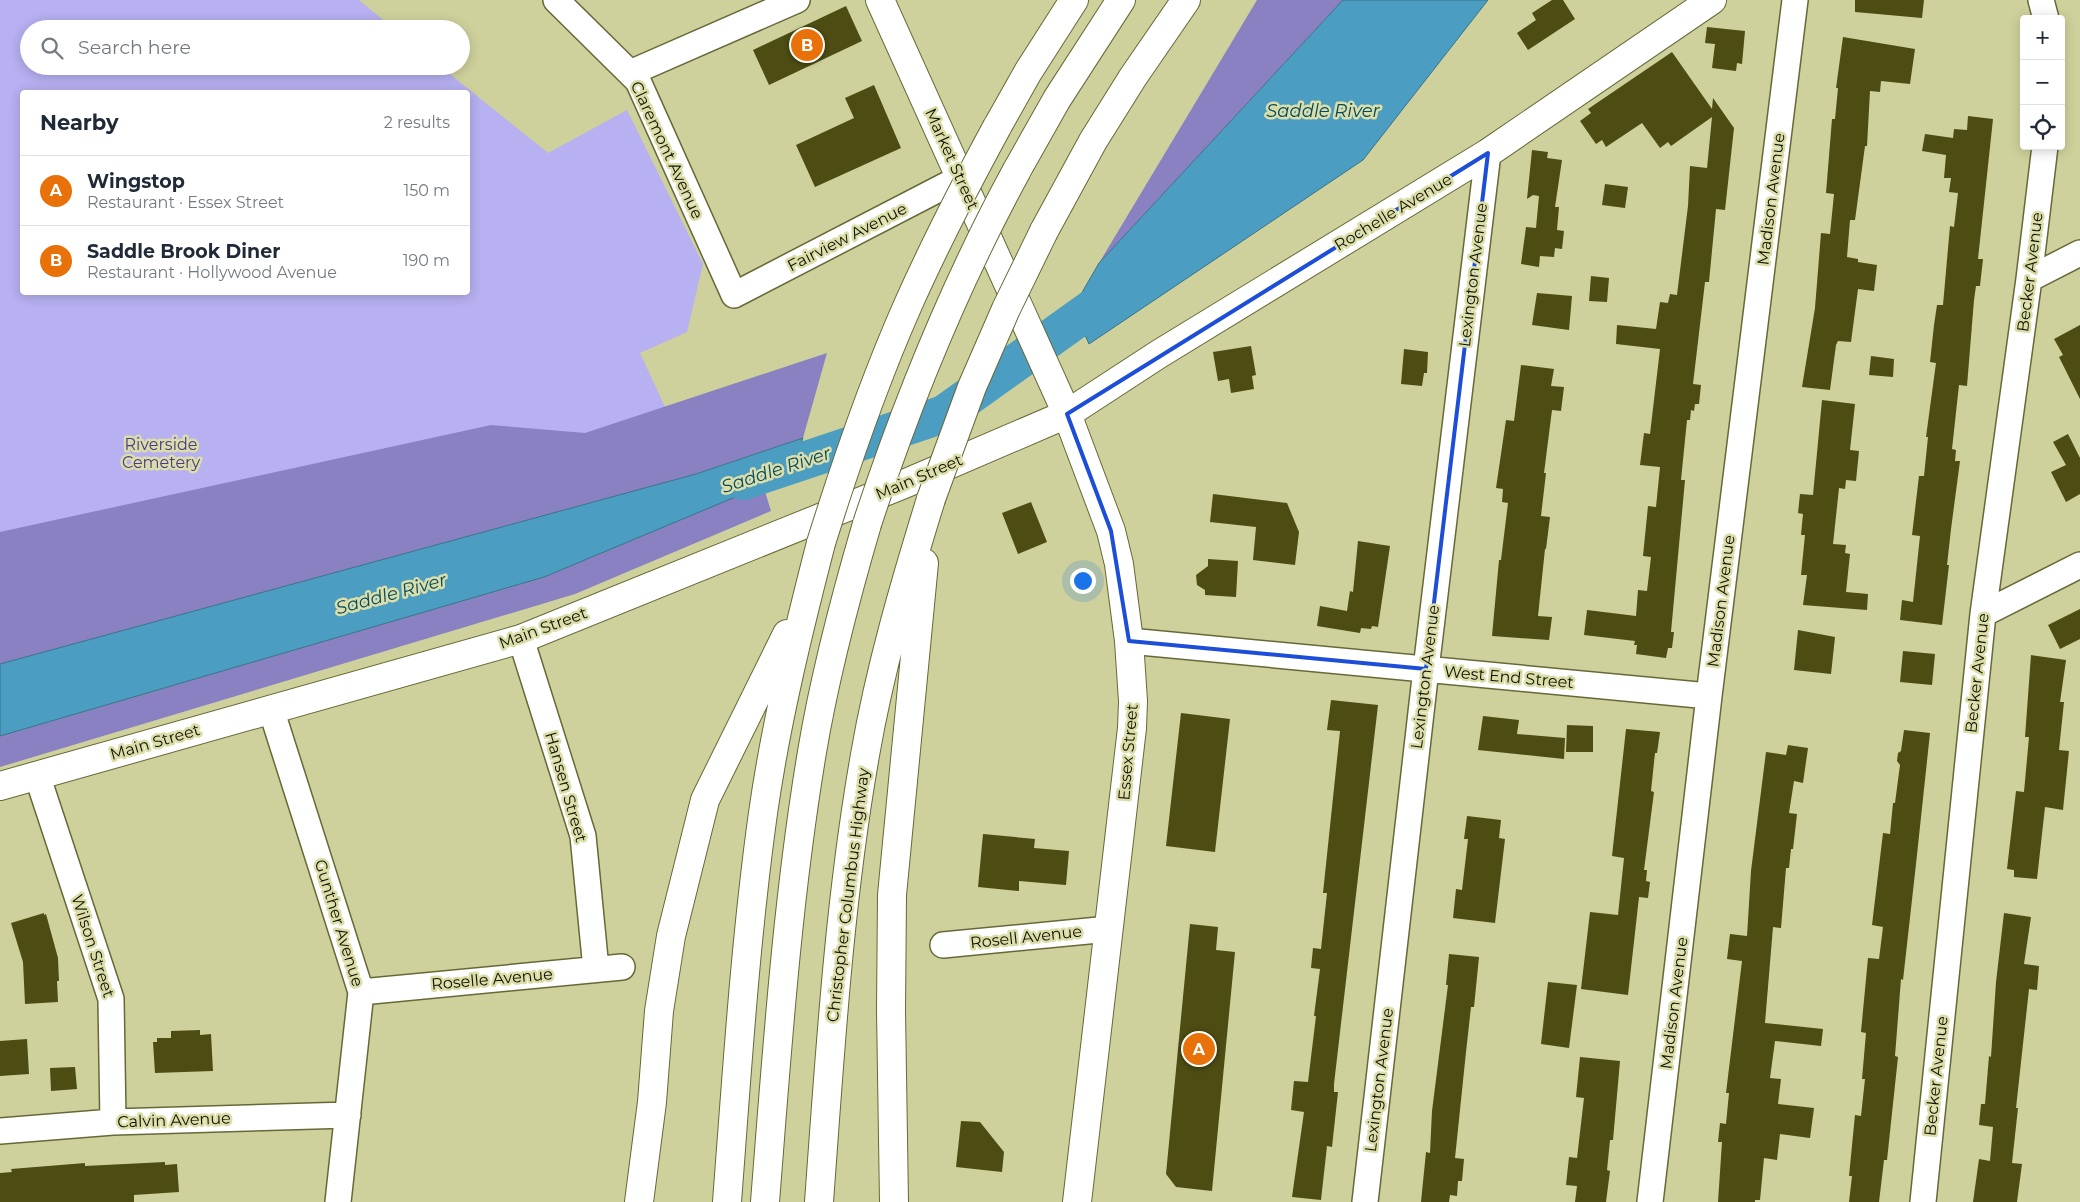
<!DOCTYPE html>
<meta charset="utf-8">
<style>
body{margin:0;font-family:Montserrat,sans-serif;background:#f6f6f7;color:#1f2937}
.controls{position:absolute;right:15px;top:15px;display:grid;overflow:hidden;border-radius:5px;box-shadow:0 2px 12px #0003}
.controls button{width:45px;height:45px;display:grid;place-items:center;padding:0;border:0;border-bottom:1px solid #e0e1e3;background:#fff;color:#1f2937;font:25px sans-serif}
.you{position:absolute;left:1082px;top:580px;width:18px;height:18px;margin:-12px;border:4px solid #fff;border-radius:50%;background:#1a73e8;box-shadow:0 0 0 8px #1a73e833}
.badge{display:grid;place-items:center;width:32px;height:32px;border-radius:50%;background:#6a4dc6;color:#fff;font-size:16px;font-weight:700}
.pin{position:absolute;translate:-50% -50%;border:2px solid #fff;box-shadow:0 1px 5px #0006}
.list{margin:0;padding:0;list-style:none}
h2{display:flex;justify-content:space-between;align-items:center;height:65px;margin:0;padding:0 20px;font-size:21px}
h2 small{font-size:16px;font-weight:400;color:#747a83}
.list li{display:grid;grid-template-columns:32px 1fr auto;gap:15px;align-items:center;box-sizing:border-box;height:70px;padding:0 20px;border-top:1px solid #e0e1e3}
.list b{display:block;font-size:19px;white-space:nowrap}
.list p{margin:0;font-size:16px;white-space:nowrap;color:#747a83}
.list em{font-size:16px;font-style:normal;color:#747a83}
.icon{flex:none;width:28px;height:28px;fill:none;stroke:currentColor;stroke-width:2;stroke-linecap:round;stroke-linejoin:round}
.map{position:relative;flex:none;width:2080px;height:1202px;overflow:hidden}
.search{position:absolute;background:#fff;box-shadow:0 2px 12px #0003;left:20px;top:20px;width:450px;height:55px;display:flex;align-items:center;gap:12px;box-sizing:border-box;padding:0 18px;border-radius:28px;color:#747a83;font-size:19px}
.panel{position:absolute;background:#fff;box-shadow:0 2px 12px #0003;left:20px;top:90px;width:450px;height:205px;border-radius:5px}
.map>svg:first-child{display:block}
.green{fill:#b7b0f1;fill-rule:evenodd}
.forest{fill:#8981c2}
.water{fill:#4b9dc1;stroke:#3a7387}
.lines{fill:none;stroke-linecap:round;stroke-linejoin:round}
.river{stroke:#4b9dc1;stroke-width:38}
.building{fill:#4c4c13}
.street-casing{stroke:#676837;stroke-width:28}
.secondary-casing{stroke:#676837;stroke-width:30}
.highway-casing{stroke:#676837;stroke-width:30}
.street{stroke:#fff;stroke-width:25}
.secondary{stroke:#fff;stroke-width:28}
.highway{stroke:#fff;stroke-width:28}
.highway-bridge-casing{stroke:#676837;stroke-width:30;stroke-linecap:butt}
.highway-bridge{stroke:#fff;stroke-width:28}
.marked{fill:none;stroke:#1d4ed8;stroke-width:4;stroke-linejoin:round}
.labels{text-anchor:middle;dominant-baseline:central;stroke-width:5;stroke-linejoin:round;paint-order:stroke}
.street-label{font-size:16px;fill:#121101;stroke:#dcdea9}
.park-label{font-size:16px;fill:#4a3988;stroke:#dcdea9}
.water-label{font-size:18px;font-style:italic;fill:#004a63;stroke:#dcdea9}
</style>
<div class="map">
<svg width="2080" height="1202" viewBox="0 0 2080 1202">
<rect width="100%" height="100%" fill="#cfd19c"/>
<path class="green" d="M0,0H359L394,29H29V66H440L548,153L627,110L703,264L687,332L640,353L696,474L0,664ZM22,92H468V292H22Z"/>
<path class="forest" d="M1257,0H1343L1099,263Z
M827,353L803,438L696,474L0,664V532L491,425L585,433Z
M763,485L771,511L575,594L0,767V736L544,577Z"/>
<path class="water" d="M1343,0H1488L1363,160L1089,344L1073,308L1099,263Z
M803,438L788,475L544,577L0,736V664L696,474Z"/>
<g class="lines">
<path class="river" d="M743,481L944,414L1119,289"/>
</g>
<path class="building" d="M1552,0H1563L1575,19L1528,50L1517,33L1536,20L1532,13Z
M1855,0H1924L1922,18L1855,12Z
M846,6L862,41L769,85L753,50Z
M1707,27L1745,31L1742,64L1737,63L1736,71L1712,68L1715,44L1705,43Z
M1843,37L1915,49L1910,84L1881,81L1880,92L1870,91L1867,146H1865L1855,220H1850L1847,257L1858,259V262L1877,265L1874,291L1858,289L1851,342L1838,341L1836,345L1830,390L1802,387L1815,308L1821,233L1830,234L1834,194L1826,193L1832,119H1835L1838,88H1836Z
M1672,52L1712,109L1713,98L1734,128L1725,210L1716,209L1709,282H1705L1693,384L1701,385L1699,404H1695L1694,411L1691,410L1690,420H1687L1681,480H1685L1671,632H1674L1672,648H1668L1666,658L1636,654L1637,645H1634L1635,641L1584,635L1587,610L1636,616L1638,590L1647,591L1651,557L1643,556L1648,506L1656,507L1660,467L1640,465L1644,433L1650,434L1660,349L1616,344L1617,325L1656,329L1660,302L1668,303L1670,294L1677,295L1688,206L1690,166L1707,168L1712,117L1671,146L1668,142L1660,148L1642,123L1606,147L1602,140L1596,144L1580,121L1591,113L1588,109Z
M874,85L901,148L815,187L796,145L854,118L845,98Z
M1968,116L1993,119L1978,259H1983L1980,286H1976L1974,300L1967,386L1959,385L1952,449L1956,450L1955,461H1960L1951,529L1947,565H1949L1942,625L1900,620L1902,600L1913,602L1920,536L1912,535L1919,476H1924L1928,437H1926L1936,363L1930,362L1934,325L1937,305H1943L1950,226L1954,227L1958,193L1949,192L1951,178H1944L1946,155L1922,151L1925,134L1953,138L1954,129L1967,130Z
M1532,150L1548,152L1547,158L1562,160L1555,207H1559L1557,230L1564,231L1562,249L1555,248L1554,257L1540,256L1539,267L1521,264L1526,227L1536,228L1539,196L1533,195L1527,199Z
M1605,184L1628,187L1625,208L1602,205Z
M1591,276L1609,278L1607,302L1589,301Z
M1537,293L1572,296L1569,330L1532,325Z
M2080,325V399L2059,357L2063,355L2054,339Z
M1251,346L1256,375L1252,376L1254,389L1231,393L1229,379L1218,381L1213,352Z
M1404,349L1428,352L1427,373H1424L1422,386L1401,384Z
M1871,356L1894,359L1893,377L1869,375Z
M1521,365L1554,369L1551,386L1564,387L1561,411L1552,410L1544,473H1546L1541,516L1550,517L1546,549H1545L1538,616L1552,617L1549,640L1492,636L1499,560H1501L1508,503L1502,502L1503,489L1496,488L1506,420L1514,421Z
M1822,400L1855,404L1850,450L1859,451L1856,481L1846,480L1845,489L1839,488L1833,544L1846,545L1845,553L1850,554L1846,592L1868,594L1867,610L1803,605L1807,575H1801L1805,535H1801L1803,514L1798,513L1800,494L1813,495Z
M2068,434L2080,458V494L2066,502L2051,472L2066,465L2053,442Z
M1213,494L1287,503L1299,532L1295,565L1253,560L1256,527L1210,522Z
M1031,502L1047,542L1018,554L1002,513Z
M1358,541L1390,546L1378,627L1372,626L1371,629L1361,628L1360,633L1317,626L1320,606L1347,611L1350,591L1353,592Z
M1208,559L1238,561L1236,597L1205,595V590L1197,585L1196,575L1208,566Z
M2080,609V639L2060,649L2048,625Z
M1798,630L1835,637L1831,674L1794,670Z
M1903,651L1935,654L1932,685L1900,682Z
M2031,655L2066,660L2060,702H2064L2059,750L2069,751L2063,810L2045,807L2037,879L2014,877V870L2007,869L2016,791L2024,792L2029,737H2025Z
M1331,700L1378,705L1334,1084V1092H1338L1332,1147L1327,1146L1321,1200L1292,1197L1304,1112L1291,1110L1294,1081L1308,1082L1316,1016H1314L1320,969L1311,968L1313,948L1321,949L1327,893H1323L1340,731L1327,730Z
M1181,713L1230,719L1215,852L1166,846Z
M1483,716L1519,720L1517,734L1565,738L1564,759L1478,750Z
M1567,725L1593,726V752H1566Z
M1626,729L1660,732L1657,753H1655L1651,791L1654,792L1644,870H1647L1646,881L1650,882L1648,898L1639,897L1628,995L1581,989L1590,912L1618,915L1624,858L1612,856Z
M1904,730L1930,733L1916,864L1903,980L1901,979L1895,1056L1898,1057L1887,1160H1884L1879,1202H1849L1852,1176H1849L1855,1115L1861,1116L1865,1079H1862L1866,1033L1861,1032L1868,958L1879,959L1883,927L1872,925L1883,833L1890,834L1893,803H1895L1900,765L1897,761L1898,753L1901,751Z
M1788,745L1808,748L1803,783L1794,781L1789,813L1797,814L1793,849H1791L1789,868H1786L1781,928L1773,927L1765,1023L1823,1029L1821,1046L1775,1041L1770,1078L1781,1079L1778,1104L1814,1108L1810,1138L1780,1134L1777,1160L1764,1158L1760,1200H1755V1202H1718L1722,1142H1718L1720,1123L1726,1124L1729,1093H1726L1742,961L1727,959L1730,934L1747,936L1751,871L1766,752L1786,755Z
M1467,816L1501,820L1499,838L1505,839L1495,923L1453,918L1456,889L1462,890L1468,839H1464Z
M983,834L1035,839L1034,848L1069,851L1066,885L1019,881V891L978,887Z
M44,913V915L46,914L58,958L59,981H57L58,1002L25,1004L23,962L11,923Z
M2004,913L2031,917L2024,964L2039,966L2037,990L2029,989L2016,1108H2018L2012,1163L2022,1164L2017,1202H1973L1979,1159L1990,1161L1993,1127L1979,1125L1981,1104H1985L1989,1056L1991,1057L1996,982Z
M1190,924L1218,927L1216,950L1235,952L1212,1191L1176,1187L1166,1174Z
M1449,954L1479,957L1474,1007H1471L1466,1052L1455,1158L1464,1159L1462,1181H1458L1457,1196L1450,1195L1449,1202H1421L1426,1152L1430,1153L1432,1111L1448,985H1446Z
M1548,982L1577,985L1569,1048L1541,1044Z
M200,1030V1035L211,1034L213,1071L155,1073L153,1042H157V1038H171V1031Z
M27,1039L29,1074L0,1076V1041Z
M1580,1057L1620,1061L1613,1140H1610L1607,1170L1610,1171L1606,1202H1575L1577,1186L1566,1185L1569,1157L1577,1158L1584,1098L1576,1097Z
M75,1067L77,1089L51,1091L50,1068Z
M961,1121L980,1122L1004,1152L1002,1172L956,1167Z
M165,1162V1165L177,1164L179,1192L134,1195V1202H0V1173L12,1172L11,1169L85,1163V1166Z"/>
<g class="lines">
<g class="street-casing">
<path id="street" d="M556,0L638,81L734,295L960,178
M2041,0L2046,19
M630,73L797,0
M2029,279L2080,253
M1983,614L2080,565
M521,639L583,836L596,969
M1129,641L1709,696
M271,709L361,992L338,1202
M37,775L111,999L113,1122
M943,945L1109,929
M361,992L622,967
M0,1131L113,1122L348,1115
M1365,1202L1426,669L1488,153
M1650,1202L1709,696L1795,0
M1923,1202L1983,614L2029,279L2045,146"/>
</g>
<g class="secondary-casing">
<path id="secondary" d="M880,0L1067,414L1111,531L1119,564L1129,641L1133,701L1132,728L1077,1202
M0,786L521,639L904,484L1067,414L1159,354L1488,153L1712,0"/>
</g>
<g class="highway-casing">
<path id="highway" d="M997,127L1028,72L1074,0
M1017,170L1057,99L1121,0
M1044,231L1093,141L1133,77L1186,0
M639,1202L652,1102L659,1011L671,936L705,800L787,634
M727,1202C737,1072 745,942 763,813C776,722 798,632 821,543
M765,1202C777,1051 787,901 812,752C825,674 845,599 867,524
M819,1202C830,1053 839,902 865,755C880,668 905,583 931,499
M894,1202L891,1010L892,895L924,563"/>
</g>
<use href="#street" class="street"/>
<use href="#secondary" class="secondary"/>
<use href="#highway" class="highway"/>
<g class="highway-bridge-casing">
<path id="highway-bridge" d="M931,499L972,387L1006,309L1044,231
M867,524C907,402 955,284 1017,170
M821,543C846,463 873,384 907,307C934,246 965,186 997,127"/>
</g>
<use href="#highway-bridge" class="highway-bridge"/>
</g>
<path class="marked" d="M1488,153L1426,669L1129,641L1111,531L1067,414Z"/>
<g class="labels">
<g class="street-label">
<text transform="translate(667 150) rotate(65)">Claremont Avenue</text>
<text transform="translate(952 159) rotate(66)">Market Street</text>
<text transform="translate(1771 199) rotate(-83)">Madison Avenue</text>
<text transform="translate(1393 212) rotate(-31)">Rochelle Avenue</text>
<text transform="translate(847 237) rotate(-27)">Fairview Avenue</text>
<text transform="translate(2030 272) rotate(-83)">Becker Avenue</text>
<text transform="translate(1473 275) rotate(-83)">Lexington Avenue</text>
<text transform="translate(919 477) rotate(-23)">Main Street</text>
<text transform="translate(1721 601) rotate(-83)">Madison Avenue</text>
<text transform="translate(543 628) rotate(-20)">Main Street</text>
<text transform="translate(1977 673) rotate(-84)">Becker Avenue</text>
<text transform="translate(1425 677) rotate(-83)">Lexington Avenue</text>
<text transform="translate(1509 677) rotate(5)">West End Street</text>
<text transform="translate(155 742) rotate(-16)">Main Street</text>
<text transform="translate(1128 752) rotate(-85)">Essex Street</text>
<text transform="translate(566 787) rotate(74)">Hansen Street</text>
<text transform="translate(848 895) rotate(-83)">Christopher Columbus Highway</text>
<text transform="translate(339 923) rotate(73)">Gunther Avenue</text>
<text transform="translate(1026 937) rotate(-6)">Rosell Avenue</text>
<text transform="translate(93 946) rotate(72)">Wilson Street</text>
<text transform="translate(492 979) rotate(-5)">Roselle Avenue</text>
<text transform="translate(1674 1003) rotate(-83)">Madison Avenue</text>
<text transform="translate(1936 1076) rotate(-84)">Becker Avenue</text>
<text transform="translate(1379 1080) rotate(-83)">Lexington Avenue</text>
<text transform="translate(174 1120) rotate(-2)">Calvin Avenue</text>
</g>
<g class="park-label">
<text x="161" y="444">Riverside<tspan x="161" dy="18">Cemetery</tspan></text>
</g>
<g class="water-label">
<text x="1323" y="111">Saddle River</text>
<text transform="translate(776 470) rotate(-18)">Saddle River</text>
<text transform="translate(391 594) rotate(-15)">Saddle River</text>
</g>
</g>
</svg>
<div class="controls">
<button>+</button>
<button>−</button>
<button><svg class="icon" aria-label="locate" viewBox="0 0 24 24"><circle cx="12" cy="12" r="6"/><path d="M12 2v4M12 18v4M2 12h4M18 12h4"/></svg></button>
</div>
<div class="you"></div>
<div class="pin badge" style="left:1199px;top:1049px;background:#e8710a">A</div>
<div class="pin badge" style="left:807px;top:45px;background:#e8710a">B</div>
<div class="search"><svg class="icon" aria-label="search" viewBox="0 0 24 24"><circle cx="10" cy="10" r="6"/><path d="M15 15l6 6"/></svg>Search here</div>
<section class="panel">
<h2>Nearby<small>2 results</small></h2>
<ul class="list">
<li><span class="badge" style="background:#e8710a">A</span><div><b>Wingstop</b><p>Restaurant · Essex Street</p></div><em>150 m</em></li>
<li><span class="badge" style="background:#e8710a">B</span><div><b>Saddle Brook Diner</b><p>Restaurant · Hollywood Avenue</p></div><em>190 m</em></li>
</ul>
</section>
</div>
